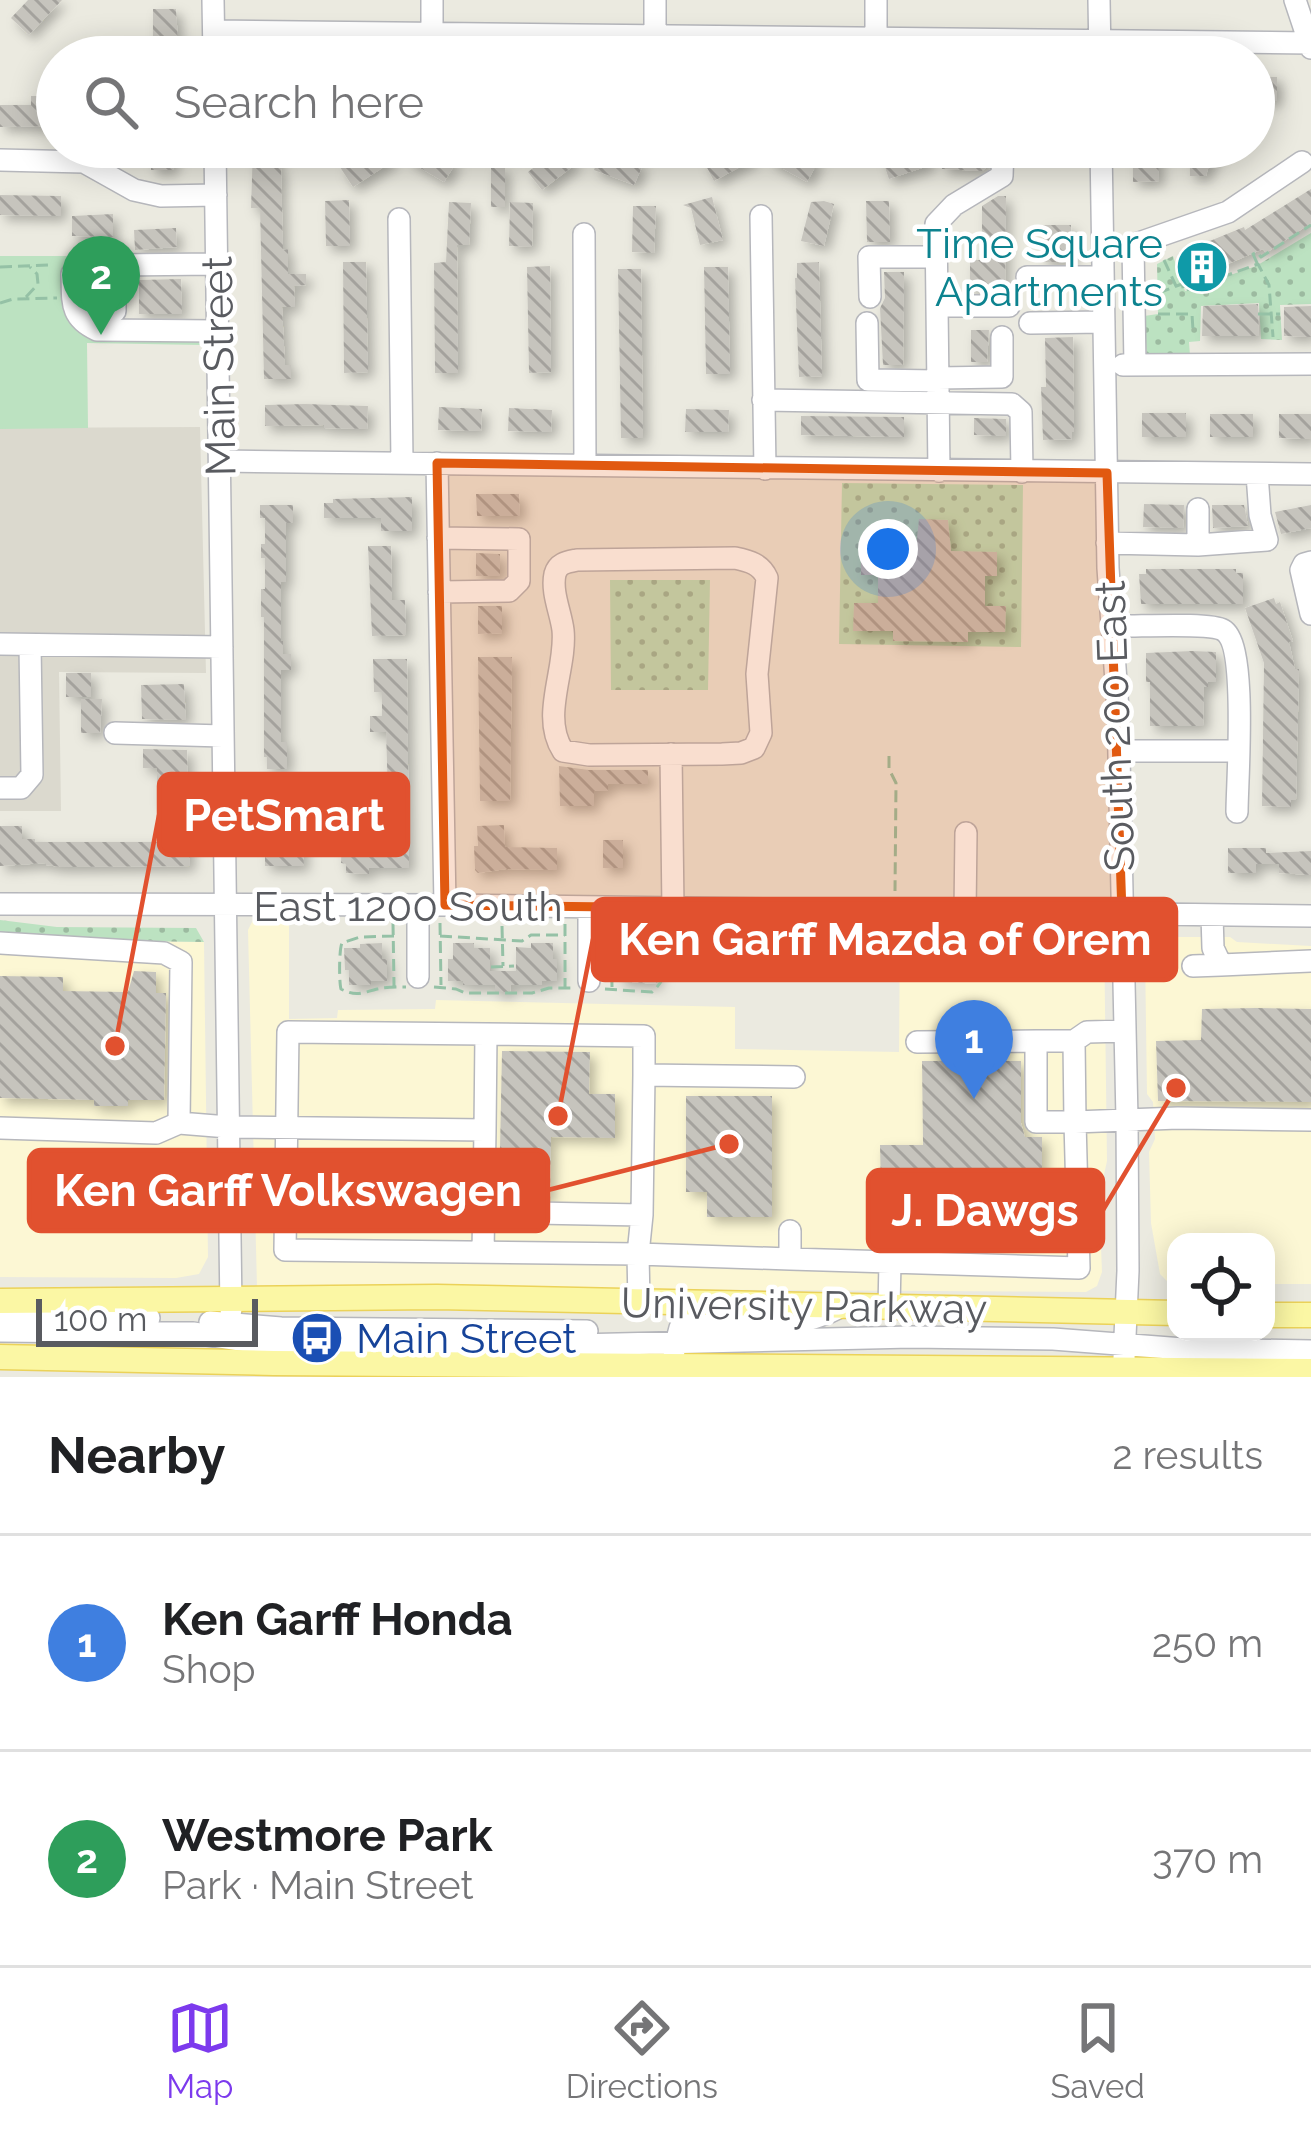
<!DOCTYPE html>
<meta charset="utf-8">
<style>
body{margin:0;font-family:Raleway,sans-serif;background:#f6f6f6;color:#202124}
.controls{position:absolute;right:36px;bottom:36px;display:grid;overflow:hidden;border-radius:24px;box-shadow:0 6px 30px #0003}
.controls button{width:108px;height:108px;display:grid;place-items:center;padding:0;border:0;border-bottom:3px solid #e0e0e0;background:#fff;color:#202124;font:60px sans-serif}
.scale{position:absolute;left:36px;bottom:30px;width:222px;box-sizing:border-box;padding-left:12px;border:6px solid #595b60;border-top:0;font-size:33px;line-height:42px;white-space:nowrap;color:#595b60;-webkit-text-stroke:9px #fff;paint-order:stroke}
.you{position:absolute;left:888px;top:549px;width:42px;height:42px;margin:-30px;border:9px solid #fff;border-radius:50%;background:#1a73e8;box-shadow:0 0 0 18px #1a73e833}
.badge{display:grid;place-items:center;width:78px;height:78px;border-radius:50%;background:#7c3aed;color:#fff;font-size:39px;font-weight:700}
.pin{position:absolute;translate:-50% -99px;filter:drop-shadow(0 3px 6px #0008)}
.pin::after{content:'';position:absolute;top:63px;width:42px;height:36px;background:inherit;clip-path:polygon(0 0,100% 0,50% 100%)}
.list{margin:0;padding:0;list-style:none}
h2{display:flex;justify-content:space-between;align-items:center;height:156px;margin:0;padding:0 48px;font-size:51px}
h2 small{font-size:39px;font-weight:400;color:#757577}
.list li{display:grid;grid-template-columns:78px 1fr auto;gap:36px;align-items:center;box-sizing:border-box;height:216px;padding:0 48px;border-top:3px solid #e0e0e0}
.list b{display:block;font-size:45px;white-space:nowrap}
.list p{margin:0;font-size:39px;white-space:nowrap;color:#757577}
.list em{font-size:39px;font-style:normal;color:#757577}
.icon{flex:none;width:66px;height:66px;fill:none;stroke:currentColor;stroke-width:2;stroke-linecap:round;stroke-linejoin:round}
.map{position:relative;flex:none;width:1311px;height:1377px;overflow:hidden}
.search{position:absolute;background:#fff;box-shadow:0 6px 30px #0003;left:36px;right:36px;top:36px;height:132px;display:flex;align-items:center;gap:30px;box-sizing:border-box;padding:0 42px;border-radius:66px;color:#757577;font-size:45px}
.sheet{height:588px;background:#fff}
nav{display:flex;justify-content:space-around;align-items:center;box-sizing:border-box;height:168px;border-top:3px solid #e0e0e0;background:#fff;font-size:33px;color:#757577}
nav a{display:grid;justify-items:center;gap:6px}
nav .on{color:#7c3aed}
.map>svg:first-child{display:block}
.commercial{fill:#fcf7d4}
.education{fill:#dbd9ce}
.grass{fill:url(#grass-dots)}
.park{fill:#bce2c1}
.building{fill:url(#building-back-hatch);filter:url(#shadow)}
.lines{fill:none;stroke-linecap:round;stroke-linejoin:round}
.minor-casing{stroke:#b6b7bc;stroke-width:24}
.major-casing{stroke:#ebd259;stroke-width:27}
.path{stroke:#95c1a6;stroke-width:3;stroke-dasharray:12 6;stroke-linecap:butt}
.minor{stroke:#fff;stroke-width:21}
.major{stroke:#fbf7a4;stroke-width:24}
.marked{fill:#e15910;fill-opacity:0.2;stroke:#e15910;stroke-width:9;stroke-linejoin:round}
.labels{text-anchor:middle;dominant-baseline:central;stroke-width:9;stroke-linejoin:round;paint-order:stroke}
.culture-label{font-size:42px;fill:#0d838f;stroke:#fff;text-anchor:end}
.street-label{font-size:42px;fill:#595b60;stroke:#fff}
.transit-label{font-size:42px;fill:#164399;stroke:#fff;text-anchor:start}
.leader{fill:none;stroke:#e1512f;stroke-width:4.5}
.callout-dot{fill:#e1512f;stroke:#fff;stroke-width:4.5}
.callout{fill:#e1512f;stroke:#e1512f;stroke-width:4.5}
.callout-label{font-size:45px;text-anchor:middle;font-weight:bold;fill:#fff}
</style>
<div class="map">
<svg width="1311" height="1377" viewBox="0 0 1311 1377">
<defs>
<pattern id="grass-dots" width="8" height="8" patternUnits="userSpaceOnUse" patternTransform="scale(3)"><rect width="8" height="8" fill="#bce2c1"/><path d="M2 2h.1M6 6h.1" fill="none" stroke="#9cbaa0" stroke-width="1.8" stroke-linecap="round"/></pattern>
<pattern id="building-back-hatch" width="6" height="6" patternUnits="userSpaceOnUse" patternTransform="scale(3)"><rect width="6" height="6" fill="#c6c4bd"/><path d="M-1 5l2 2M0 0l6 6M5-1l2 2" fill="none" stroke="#a4a29d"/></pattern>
<filter id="shadow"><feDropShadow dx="5.5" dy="5.5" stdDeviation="6" flood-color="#0004"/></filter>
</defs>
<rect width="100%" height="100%" fill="#ebeae0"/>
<path class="commercial" d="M289,918V1019L337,1018L338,1010L435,1009L436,1000L735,1007V1049L899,1052L900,929H1104L1107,1161L1099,1198L1102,1272L1097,1286L1086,1292L257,1287L248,930L253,920Z
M0,936L65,940L204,942L208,1257L199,1274L176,1278L0,1277Z
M1153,937H1230L1237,942L1311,946V1284H1266V1242H1176V1282H1168L1160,1274L1151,1223L1149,1152L1155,1139L1153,1102L1147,1094L1145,953L1147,944Z"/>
<path class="education" d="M200,427L206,673L59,672L61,811H0V428Z"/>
<path class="grass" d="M1311,233V304L1280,305L1282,340L1261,339L1259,303L1201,306L1200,341L1189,342L1190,356H1147L1144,316L1158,314L1157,264L1173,256L1185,291L1256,266Z
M842,483L1023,485L1021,647L839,644Z
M610,580H710L708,690H611Z
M0,920L57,927L196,928L204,942L65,940L0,936Z"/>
<path class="park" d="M0,256H96V325L201,327L202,345L87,343L88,428L0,429Z"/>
<path class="building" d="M28,0H62L29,35L11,18Z
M153,9H176L178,41H174V47H153Z
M1254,77H1277V101H1254Z
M31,96H57V126L0,127V105H31Z
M151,147H174L173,170H151Z
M253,147H277V168H281L283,250L288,249V274H306V285L294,286L295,307H282L285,365H291V379H264L260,208H251Z
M370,147H384L393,161L353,187L340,167Z
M415,147H429L456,163L444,182L407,160Z
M560,147L576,164L542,190L528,172Z
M725,147H746L753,160L714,181L703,160Z
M777,147H794L818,162L807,182L769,161Z
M914,147H925L931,165L889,179L882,158Z
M943,147H988L987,167L982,171L942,169Z
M1133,147H1158L1159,181L1133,182Z
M1190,147H1213V165H1209L1206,176H1190Z
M602,148L643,165L634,185L594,170Z
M491,167H505V207H491Z
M1311,189V223L1266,253L1263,249L1188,281L1178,254L1244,227L1245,230Z
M0,195L61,196V216L0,215Z
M998,196H1006L1005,291H970V260H982V206Z
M712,197L723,240L700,245L691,208L683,205Z
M349,200L350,246H326L325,201Z
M824,201L834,204L824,246L801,241L811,202Z
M866,201H889L890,242H867Z
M449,202L471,203L469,245H457L458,373H435L434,263L446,262Z
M510,202L533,203L532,247L509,246Z
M633,206H656L654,253L632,252Z
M113,214V237L72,236V216Z
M1043,225H1071L1072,262H1043Z
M176,228L177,247L135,250L134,230Z
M343,262H366L368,372L344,373Z
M819,262L822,376L799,377L795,278H797V263Z
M550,266L551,372L529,373L527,267Z
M704,267H728L730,374H706Z
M618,269H641L643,438H621Z
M884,272H904L903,365H883L880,308L885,298Z
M181,279L182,314H139V280Z
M1258,304L1259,336H1202L1203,306Z
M1311,306V337L1284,336V307Z
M971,330H989L987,362H971Z
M1073,337L1074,432H1072V439L1043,440L1041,387H1046L1045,338Z
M305,404L368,406L367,429L324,428V425L265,426V405Z
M439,407L482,409L481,431L438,430Z
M509,408L552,410L551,432L508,431Z
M686,409L729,410L728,432H685Z
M1142,413H1186V437H1142Z
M1210,414H1253V437H1210Z
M1279,414H1311V439L1279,438Z
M801,416L904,417V437L801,435Z
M974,418L1006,419V436L974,435Z
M476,494H519L520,516H477Z
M412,497V531H381V518H324V503H333V499Z
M1144,504L1184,505L1183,528L1143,527Z
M260,505H293V523H286V582H281V641H283V654H291V670H281V742H287V769H267V757H264V617H261V589H265V558H261V544H265V518H260Z
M1212,505H1244L1248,526L1213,528Z
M1311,505V528L1281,534L1275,512Z
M919,519L948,520L951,551L997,552V576H985V606H1006L1005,632H968V642L893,641V631H853L854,603H878V575H861V548H916Z
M368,546H391L392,600H405L406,635L372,636Z
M476,553L500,554V576H476Z
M1146,569H1236V573H1243V604H1141L1139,574H1146Z
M1274,598L1276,604L1280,602L1293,641L1289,642L1295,669H1299L1296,800H1291V807L1262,806L1264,663L1245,608Z
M478,606H502V633L478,634Z
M1192,651L1216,652V682H1208V687H1204L1203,726H1150V682H1146V653Z
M478,657H512L510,801H480Z
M373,659H407L409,868H369V874L346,873V864L341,863L342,834H347V825L389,826L386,732H370V716H382V692H374Z
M66,673H91V697H66Z
M184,684L186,720L142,719L141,685Z
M81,699H102L100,733H81Z
M143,749L187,750L190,866L61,867L46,865V863L0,866V826H22V839H35V842H163L162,828H166L165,803L157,804V768H143Z
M559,766L589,770H648V784H608V791H594V806H560Z
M504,825L505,847L557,848V870L506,869L478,873L475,870L474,846H478L477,826Z
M271,831H302L304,866H265V845H271Z
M603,840H623V868H603Z
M1228,848H1266V853L1311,851V875L1279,873V864H1256V873H1228Z
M382,943V959H387V981H371V985H349V970H345L344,948H360V944Z
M453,943H474V948H490V971H516V947L531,948V943H553V959H557V981H542V985H511L510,992H495V985H463V981H448V959H453Z
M623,943H646V947H661V969H657V984L619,981V959H623Z
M134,971L156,972V993H166L164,1100H128V1106H94V1100L0,1098V976L63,977V991L128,992Z
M1256,1008L1311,1009V1102L1158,1101L1156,1041L1201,1040L1202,1009Z
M502,1051L590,1052L589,1094H615V1138L551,1137L550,1198L499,1197Z
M922,1061H1021V1123L1025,1137H1042V1190H1024V1197L926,1198V1192H881L880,1145H923Z
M686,1096H772V1217H707V1192H686Z"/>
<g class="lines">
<g class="minor-casing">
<path id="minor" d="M213,0L214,57
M432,0V34
M655,0V35
M876,0V38
M1099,0L1100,57
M1295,0L1311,48
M214,31L1311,43
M215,147L231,1310
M1101,147L1108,568L1118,710L1127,1119L1128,1271L1124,1358
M0,160L84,162L134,190L161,196L216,195
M761,216L765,469
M399,219L402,462
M584,234L585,465
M72,274C73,301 69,317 97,330L218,331
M1027,277H1103
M870,297L869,257H936
M937,306H1009
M115,311V265L217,264
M867,323L868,380L938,381
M1030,323L1104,322
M1123,365L1311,364
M1135,365L1133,245L1228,212L1302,162
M938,378L1002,377V337
M763,400L1012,404L1021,412L1022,472
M220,461L1311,474
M437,463L445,905
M939,471L936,224L954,205L1002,176L1003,147
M1198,509V545
M438,538L519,539V581L509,591L439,592
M1107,543L1198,545L1267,540L1260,515L1257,474
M735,558C749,561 761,564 767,578L757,674L761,733L754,748L741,753L722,754L589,755L563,751C540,716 567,669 563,630C561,613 551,592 555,574C558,563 567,562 577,560Z
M1311,562L1304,564L1301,570L1311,614
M1112,626C1133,627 1209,622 1223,630C1248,644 1237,781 1237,812
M0,644L222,647
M115,733L223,736
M1119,751H1238
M671,754L673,909
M0,788H21L32,775L30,645
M0,904L445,905L1311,916
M965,912L966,833
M1212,915L1213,948L1221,965L1311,961
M0,943L164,953L181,962L179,1123
M1193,966L1221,965
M418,977V905
M589,981V908
M486,1034L288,1032L285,1250L638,1254L639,1303
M1074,1041L1087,1032L1125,1031
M917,1042L1036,1041
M0,1128L156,1133L179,1123L228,1127L485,1130L486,1034L644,1036V1075
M484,1212L642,1215
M790,1231V1259L638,1254L642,1215L644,1075L794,1077
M483,1252L485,1130
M790,1259L890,1262V1232L1078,1233
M889,1308L890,1262L1079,1268L1075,1122H1036V1041H1074L1075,1122L1178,1118L1311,1120
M0,1315L149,1318
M210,1322L281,1328L587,1331
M0,1331L193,1333L266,1344L383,1346L576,1345L911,1337L1053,1339L1183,1349L1311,1351
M674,1351L680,1328L690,1324C737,1322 795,1332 838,1308"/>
</g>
<g class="major-casing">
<path id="major" d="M0,1301L437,1297L1176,1313
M1266,1315H1311
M0,1357L274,1363L1311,1371"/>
</g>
<path class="path" d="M1164,260L1176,286
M1257,263L1253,254L1257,252L1261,257L1311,225
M0,267L51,265
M1158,293L1182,284L1184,291L1258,264L1269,285L1273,337
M26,297L38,284L37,274L30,267
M0,303L13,299L57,298
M1158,314H1192L1193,330
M1258,314H1280
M889,756V769L896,783L895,891
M393,923L394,986
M440,923L441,985
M565,924V987
M611,925L612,987
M502,926L503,966
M394,936L360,937L342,943C339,949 339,982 341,989C357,997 361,993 377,989C386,987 397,987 406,987
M440,936L522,941L531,935H565
M491,967L514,966
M434,987L456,989L465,993H532L549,988H572
M605,989L652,992C667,979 668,964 667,945C654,933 630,938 611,937"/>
<use href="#minor" class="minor"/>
<use href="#major" class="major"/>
</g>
<path class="marked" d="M437,463L1107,473L1122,913L445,905Z"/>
<defs>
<g id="building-disc" transform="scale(2.7)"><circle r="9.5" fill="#0f9aa8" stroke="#fff"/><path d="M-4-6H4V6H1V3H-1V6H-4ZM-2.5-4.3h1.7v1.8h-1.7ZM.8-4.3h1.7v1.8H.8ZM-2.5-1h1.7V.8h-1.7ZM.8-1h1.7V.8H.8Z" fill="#fff"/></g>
<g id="bus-disc" transform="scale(2.7)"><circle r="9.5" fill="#1a4fb4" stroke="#fff"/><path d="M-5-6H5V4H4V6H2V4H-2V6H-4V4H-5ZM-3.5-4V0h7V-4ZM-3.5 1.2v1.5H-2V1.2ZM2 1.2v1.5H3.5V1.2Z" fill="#fff"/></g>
</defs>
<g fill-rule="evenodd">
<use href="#building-disc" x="1202" y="267"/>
<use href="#bus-disc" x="317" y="1338"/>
</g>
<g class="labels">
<g class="culture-label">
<text x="1163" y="243">Time Square<tspan x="1163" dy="48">Apartments</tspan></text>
</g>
<g class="street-label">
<text transform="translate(219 366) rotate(-91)">Main Street</text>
<text transform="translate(1115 726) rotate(-92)">South 200 East</text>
<text x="408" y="906">East 1200 South</text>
<text transform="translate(804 1306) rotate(1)">University Parkway</text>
</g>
<g class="transit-label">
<text x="356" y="1338">Main Street</text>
</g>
</g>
<path class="leader" d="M115 1046L159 815M558 1116L593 939M729 1144L548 1190M1176 1088L1103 1210"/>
<g class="callout-dot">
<circle cx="115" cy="1046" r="12"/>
<circle cx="558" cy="1116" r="12"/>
<circle cx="729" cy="1144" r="12"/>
<circle cx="1176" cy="1088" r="12"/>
</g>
<g class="callout">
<rect x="159" y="774" width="249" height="81" rx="12"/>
<rect x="593" y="899" width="583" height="81" rx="12"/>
<rect x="29" y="1150" width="519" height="81" rx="12"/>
<rect x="868" y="1170" width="235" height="81" rx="12"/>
</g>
<g class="callout-label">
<text x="284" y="831">PetSmart</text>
<text x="885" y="955">Ken Garff Mazda of Orem</text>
<text x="288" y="1206">Ken Garff Volkswagen</text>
<text x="985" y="1226">J. Dawgs</text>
</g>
</svg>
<div class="controls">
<button><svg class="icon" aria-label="locate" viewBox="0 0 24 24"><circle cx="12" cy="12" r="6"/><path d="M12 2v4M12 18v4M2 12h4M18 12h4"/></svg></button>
</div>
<div class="scale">100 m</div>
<div class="you"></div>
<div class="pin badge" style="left:974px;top:1099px;background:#3f7fe0">1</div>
<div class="pin badge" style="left:101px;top:335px;background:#2e9e5b">2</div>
<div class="search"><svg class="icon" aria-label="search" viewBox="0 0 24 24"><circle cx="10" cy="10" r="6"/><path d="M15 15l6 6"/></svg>Search here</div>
</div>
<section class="sheet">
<h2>Nearby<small>2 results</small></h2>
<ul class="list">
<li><span class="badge" style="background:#3f7fe0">1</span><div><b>Ken Garff Honda</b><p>Shop</p></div><em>250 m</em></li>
<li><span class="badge" style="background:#2e9e5b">2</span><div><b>Westmore Park</b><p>Park · Main Street</p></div><em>370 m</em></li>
</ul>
</section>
<nav>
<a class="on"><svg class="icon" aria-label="map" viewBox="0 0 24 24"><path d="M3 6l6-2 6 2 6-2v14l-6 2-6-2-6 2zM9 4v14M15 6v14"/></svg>Map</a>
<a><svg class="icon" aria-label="directions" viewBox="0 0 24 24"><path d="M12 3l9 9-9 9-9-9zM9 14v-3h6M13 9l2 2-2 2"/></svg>Directions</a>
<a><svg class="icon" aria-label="saved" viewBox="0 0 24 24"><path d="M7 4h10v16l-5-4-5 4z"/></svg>Saved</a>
</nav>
